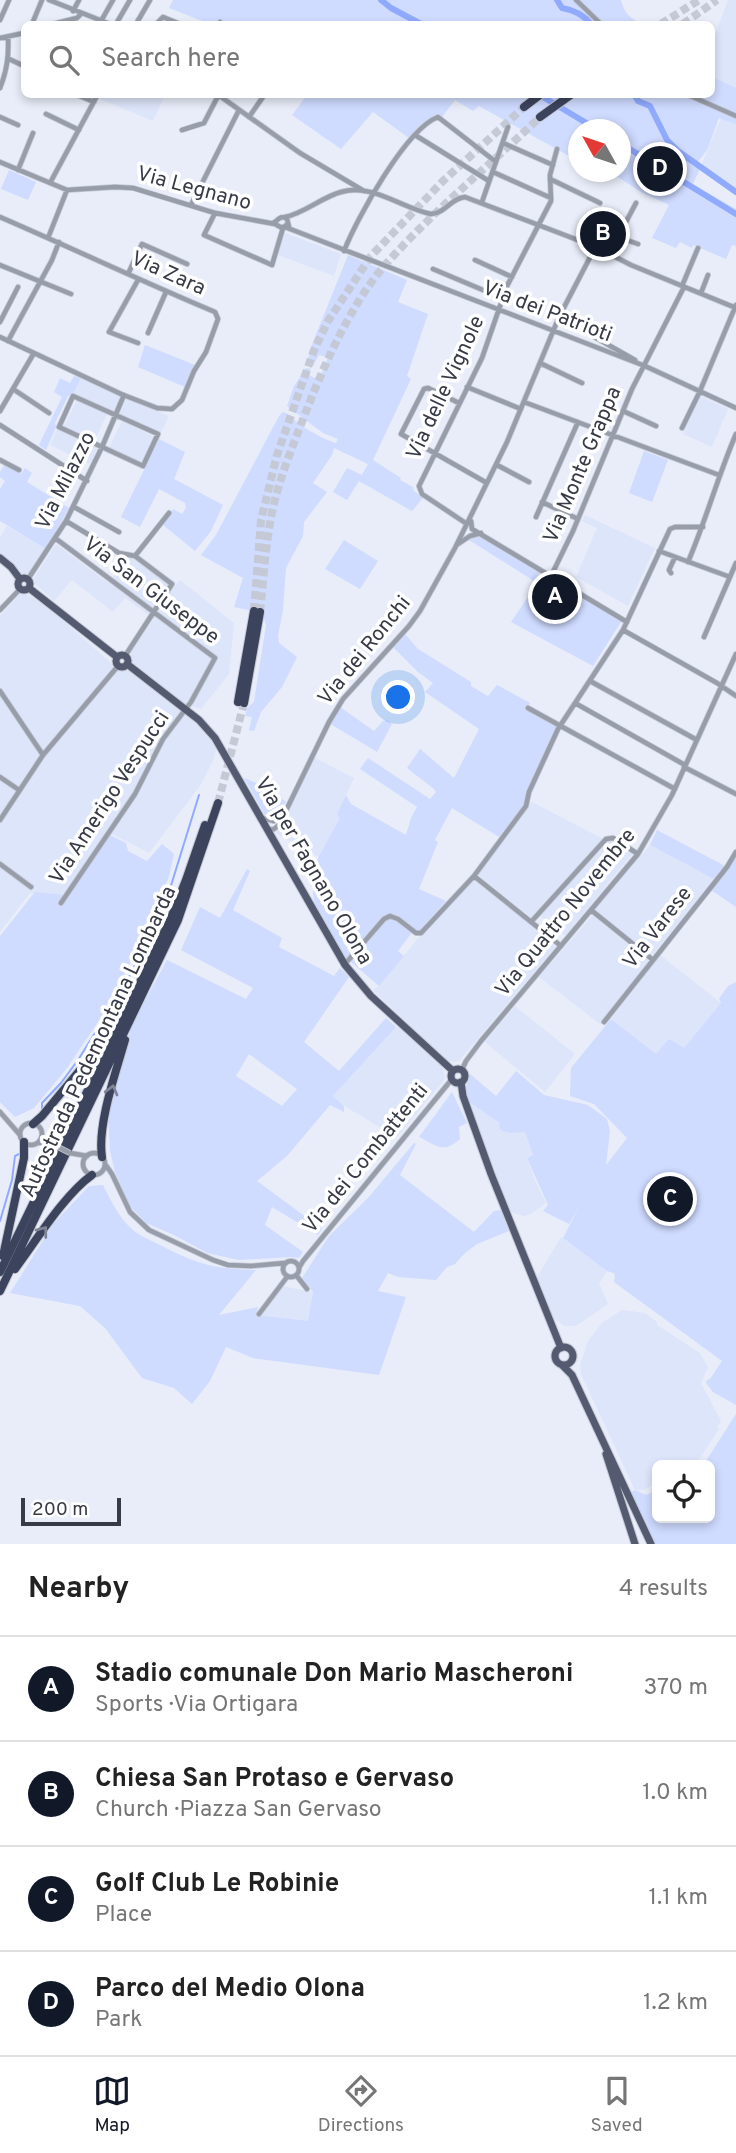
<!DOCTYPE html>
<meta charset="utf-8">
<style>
body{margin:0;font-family:Overpass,sans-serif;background:#f2f2f2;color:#222}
.controls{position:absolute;right:21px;bottom:21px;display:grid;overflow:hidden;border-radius:10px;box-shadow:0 4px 10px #0003}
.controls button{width:63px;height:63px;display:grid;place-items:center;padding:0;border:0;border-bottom:2px solid #e0e0e0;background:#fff;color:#222;font:35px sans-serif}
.compass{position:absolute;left:568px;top:119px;width:63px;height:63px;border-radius:50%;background:#fff;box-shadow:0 4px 10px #0003;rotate:310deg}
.scale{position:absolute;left:21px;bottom:18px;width:100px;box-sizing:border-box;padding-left:7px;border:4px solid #373b47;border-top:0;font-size:19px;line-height:24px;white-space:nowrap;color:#373b47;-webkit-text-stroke:5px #fff;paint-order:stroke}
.you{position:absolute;left:399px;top:698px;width:24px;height:24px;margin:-18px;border:5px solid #fff;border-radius:50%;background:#1a73e8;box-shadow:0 0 0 10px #1a73e833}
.badge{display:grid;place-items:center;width:46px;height:46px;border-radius:50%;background:#111827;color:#fff;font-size:23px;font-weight:700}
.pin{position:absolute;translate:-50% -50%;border:4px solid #fff;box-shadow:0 2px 7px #0006}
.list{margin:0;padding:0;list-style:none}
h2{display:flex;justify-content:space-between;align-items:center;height:91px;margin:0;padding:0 28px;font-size:30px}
h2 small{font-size:23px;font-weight:400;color:#767676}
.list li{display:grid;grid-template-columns:46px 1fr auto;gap:21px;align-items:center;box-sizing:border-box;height:105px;padding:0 28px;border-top:2px solid #e0e0e0}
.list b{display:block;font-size:26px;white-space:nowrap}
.list p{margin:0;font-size:23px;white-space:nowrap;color:#767676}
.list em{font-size:23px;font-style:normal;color:#767676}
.icon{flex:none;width:38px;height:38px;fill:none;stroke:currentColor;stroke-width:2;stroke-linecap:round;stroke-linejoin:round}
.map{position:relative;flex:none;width:736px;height:1544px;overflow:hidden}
.search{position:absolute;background:#fff;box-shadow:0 4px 10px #0003;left:21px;right:21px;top:21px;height:77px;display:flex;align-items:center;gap:18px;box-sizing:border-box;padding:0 24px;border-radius:10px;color:#767676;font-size:26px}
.sheet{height:511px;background:#fff}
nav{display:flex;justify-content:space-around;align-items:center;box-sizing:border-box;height:98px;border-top:2px solid #e0e0e0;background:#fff;font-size:19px;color:#767676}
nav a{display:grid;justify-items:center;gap:4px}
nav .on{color:#111827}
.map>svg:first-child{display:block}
.built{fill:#dde5fb}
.green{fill:#cfdbff;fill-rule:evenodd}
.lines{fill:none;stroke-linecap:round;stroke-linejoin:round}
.stream{stroke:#90aaff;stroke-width:2}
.river{stroke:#90aaff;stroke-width:6}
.highway-tunnel{stroke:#c5c9d5;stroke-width:8;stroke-dasharray:8 4;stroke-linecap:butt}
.minor-casing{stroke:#c5c9d5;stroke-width:6}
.major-casing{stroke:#c5c9d5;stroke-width:9}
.highway-casing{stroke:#c5c9d5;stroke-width:10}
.minor{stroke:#989daa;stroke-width:4.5}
.major{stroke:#545b71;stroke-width:7}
.highway{stroke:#3c445d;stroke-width:8}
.minor-bridge-casing{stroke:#c5c9d5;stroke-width:6;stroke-linecap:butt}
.minor-bridge{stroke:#989daa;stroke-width:4.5}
.oneway{stroke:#808596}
.labels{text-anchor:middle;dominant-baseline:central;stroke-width:7;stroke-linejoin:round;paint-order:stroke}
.street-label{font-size:21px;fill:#373b47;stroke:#fff}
</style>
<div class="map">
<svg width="736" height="1544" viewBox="0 0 736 1544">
<rect width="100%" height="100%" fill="#e8edf9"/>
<path class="built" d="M728,0H736V89L712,79V42Z
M102,95V94L165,95L153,121L100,99Z
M721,118L736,124V188L701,166Z
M285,233L341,254L334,276L278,255Z
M81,378L119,395L120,398L115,410L113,412L73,394Z
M700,396L728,409L712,447L683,434Z
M129,399L169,416L161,433L121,415L120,413L126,400Z
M77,400L107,414L94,442L63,428Z
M122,421L155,437L142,464L109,448Z
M57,429L96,447L97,449L90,464L50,445Z
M585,515L655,548L628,606L576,577L597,528L582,521Z
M7,526L46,549L28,577L0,554V538Z
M56,544L108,583L127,559H136L174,587L180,580L234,623L229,674L201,709L185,704L131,661V652L154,619L125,598L113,612L72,580L54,601L32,581Z
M22,591L49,608L111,663L123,670L131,671L191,718L217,747L213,761L200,786L149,853L106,831L61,898L30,893L0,932V616Z
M313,757L354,778L337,814L341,818L319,857L276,833Z
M532,802L603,839L531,917L478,875Z
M610,840L633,853L565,936L539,915Z
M650,845L714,879L653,954H650L595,910Z
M477,881L554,945L555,948L459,1061L453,1062L447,1061L373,990L379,986L419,937L472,882Z
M593,915L649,961L600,1024L539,977Z
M660,955L721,1003L684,1048L656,1054L611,1019Z
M515,1006L575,1054L545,1092L485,1042Z
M396,1027L400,1028L443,1068L445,1079L397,1137L344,1106L333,1096Z
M468,1101L501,1123L511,1133L525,1132L533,1156L527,1158L534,1178L546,1203L531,1214L524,1216L510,1212Z
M561,1237L607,1271L599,1283L608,1304L576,1326H565L554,1319L536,1279Z
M281,1286L313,1292L308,1322L258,1315Z
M622,1310L645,1313L657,1322V1325L700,1353L708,1367L701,1383L721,1421L717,1428L719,1429L700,1458L688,1465H657V1482L644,1490H635L581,1374L580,1365L588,1341L602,1323Z"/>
<path class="green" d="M173,0H621C624,13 630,18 642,24H225L220,22L218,24H210L169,8Z
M712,77L736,88V124L719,118L707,150L696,164L701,167L693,184L736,209V246L732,245L726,259L693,245L692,248L680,242L676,248L652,238L669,205L641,192L615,175L602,172H620V130H578V161L479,106L473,111L455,100L442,117L439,114L413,133L409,138L373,112L341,149L292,115L307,95L712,94Z
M9,170L36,182L28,200L1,189Z
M348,255L407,280L398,302L428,314L407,376L411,379L373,460L401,478L400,480L413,487L414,491L423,498L412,511L359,481L347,500L333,492L347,468L362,475L368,464L334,448L332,455L313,483L327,492L304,522L303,536L286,568L283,610L278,636L279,643L297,657L282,687L261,712L254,731L249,730L252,717L245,716L247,708L254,702L266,625L262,613L234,607L243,578L201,555L216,535L279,416L283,412C290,414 292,418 298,423C309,431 323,439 336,443L338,439L323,433L287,406L294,386L306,368L311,369L309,375L319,380L328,357L319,355L313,366L307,363L313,342Z
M145,345L195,365L185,387L138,367Z
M74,376L81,378L73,394L68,396L55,423L56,427L46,450L39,445L62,397L54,392L60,378L70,383Z
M159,439L185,452L174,479L223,505L211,531L195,551L162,524L173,509L182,514L186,508L185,503L159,489L140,527L121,517Z
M644,451L668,460L652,502L629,493Z
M4,465L21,474L25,468L32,473L27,482L69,508L46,549L0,521V489L5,481L0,477V472Z
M477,536H482L540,572L534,581L469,540Z
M344,540L378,561L360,589L325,569Z
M544,574L620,620L621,622L593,666L511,622Z
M405,634L418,649L471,682V686L488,696L497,685L530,703L526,709L557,727L528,791L524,805L499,837L452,808L435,840L438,842L419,889L446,901L417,933L413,931L398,951L404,956L379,986L342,954L314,905L313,890L319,864L317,860L340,818L337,814L346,795L351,804L406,835L411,818L417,807L360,769L368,758L430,799L436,792L434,789L407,768L420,749L454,778L479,729L425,692L433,683L418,672L393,647Z
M340,707L374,731L383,721L387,720L392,724L377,752L329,723Z
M244,778L264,786L286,802L276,816L265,815Z
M657,830L725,866L714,879L650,845Z
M108,834L126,843L128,851L147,861L162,844L174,854L169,876L148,926L110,1004L67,1068L34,1108L15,1117L0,1102V936L35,892L64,895Z
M736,857V907L711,890Z
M247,869L250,871L233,910L282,938L279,947L334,976L340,968L349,977L304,1042L339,1071L386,1018L396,1027L333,1096L344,1106V1112L330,1105L287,1156L257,1181L322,1229L318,1235L272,1207L265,1225L303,1252L299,1258L291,1257L239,1260L207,1253L174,1235L146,1223L128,1204L115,1172L110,1151L108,1112L131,1027L167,960L246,999L253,988L181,950L200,907L220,918ZM249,1054L297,1089L282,1106L236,1076Z
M736,982V1405L713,1392L706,1383L707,1380L710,1379L722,1361L614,1282L615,1277L614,1273L607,1271L563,1238L581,1203L569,1224L543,1211L548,1205L527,1158L533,1155L525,1132L511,1133L503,1131L499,1128L500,1123L468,1101L465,1091L470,1074L496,1096L516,1071L544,1095L588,1105L607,1119L610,1131L606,1165L627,1138L594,1104L570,1096L571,1068L611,1019L656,1054L669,1039L684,1048L721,1003L719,999L728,986Z
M452,1092L467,1123L459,1127L460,1139C443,1154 438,1146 419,1137Z
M414,1143L416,1144L400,1175L474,1232L494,1211L501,1210L509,1231L477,1244L465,1253L455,1264L447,1267L436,1280L398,1277L388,1273L378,1291L406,1297L379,1375L253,1358L226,1347L210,1381L192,1404L174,1388L142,1378L105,1328L80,1306L10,1293L54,1223L89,1186L103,1185C111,1201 119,1218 133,1230C141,1237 153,1241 162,1246C199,1265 215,1269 256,1270L219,1315L258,1307L256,1315L308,1321L313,1292L302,1278L329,1236L368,1198Z
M736,1414V1544H655L631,1492L635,1490L646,1495L657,1490V1518H710V1465H698L706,1461Z"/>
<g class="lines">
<path class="stream" d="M42,1109V1103L61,1083L78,1060L124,987L140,955L144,939L169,892L199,795
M0,1221L12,1180L15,1156L19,1154"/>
<path class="river" d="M381,0L391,8L421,24
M557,0L562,8C574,10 584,15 591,24
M538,94L598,130
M634,94L638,101L650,106L667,140L678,151L736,192
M620,143L736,214"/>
<path class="highway-tunnel" d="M661,24L699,0
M683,24L717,0
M254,611L261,520L277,455L314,350L328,321L371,256L443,181L524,107
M260,612C263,583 265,552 270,523C275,492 287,461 298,432C319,377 347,308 386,264C433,211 489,166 540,117
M218,803L244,703"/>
<g class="minor-casing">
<path id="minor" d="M49,0L110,24
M576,0L601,24
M73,11L79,0
M0,20L9,0
M101,21L113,0
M32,24L42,0
M53,24L77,18L81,14
M116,24L130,0
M136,24L150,0
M156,24L163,17L180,24
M218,24L220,22
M0,38L24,33
M9,59L24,66
M0,88C7,70 9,56 8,37
M75,94L94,102
M217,94L300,153L364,191
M686,94L736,116
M46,114L79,130
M0,117L18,125
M249,117L265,94
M182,130L204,123L218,96
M415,135L489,181
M503,143L553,165
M0,162L67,190L115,187L133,188L215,213L275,224L282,228L288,224
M18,170L33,133
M493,172L551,198
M550,179L600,203
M50,183L98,94
M482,202L508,127
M191,205L239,110
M215,213L204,235L272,265L283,228
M0,217C72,248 143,282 215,312L218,319L206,352L194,371L182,400L172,409L157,408L121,394L0,337
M285,217C303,214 322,197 341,192C373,183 401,208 431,214C446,213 451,198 465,197L596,247L631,265L736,308
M584,221L594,228L599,240
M273,223C278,221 280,214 287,219L289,227
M285,227L645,366L736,408
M618,237L638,244
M48,238L67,190
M614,241L618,237L636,203
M344,251C357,218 406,129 438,117L496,162
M475,260L512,277
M0,265L71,294
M433,269L502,298
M128,274L142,244L187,264
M138,280L109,332L138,343
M682,286L698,248
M701,293L708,275
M559,317L635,360
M0,322L18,287
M148,333L166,292
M8,341L52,260L59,242
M540,363L582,383
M467,387L521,409
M13,389L49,413
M73,396L158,434L143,466L59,427Z
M524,402L719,475
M459,403L428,388L424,389L401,434L487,483
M0,411L34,353
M623,411L656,426
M0,425L87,481
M682,428L700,391L736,305
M0,460L19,470
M497,465L529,482
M542,502L578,519
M74,507L119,532
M536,517L578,422
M66,521L119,553L135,556L172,584L125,656
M471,521L472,529L627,622
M467,524L422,494L419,486L482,358L507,286L551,201L550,175L557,149
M55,538L215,658L191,702L163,739L135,794L61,903
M458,544L470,536L481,533
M659,551L730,577
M135,556L169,513
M688,562C706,520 718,476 736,434
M671,573L669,570L675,557
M551,576L573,531L632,389L684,287
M28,579L66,521L102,447L124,395
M0,610L20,589
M623,630L717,683L736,696
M704,637L736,563
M590,681L697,740
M0,691L43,755
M575,703L685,765
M528,708L675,789
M684,767L736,794
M0,777L19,790
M261,818L274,821L281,817
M0,820L43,755L118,666
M268,830L274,829L279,825L329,722L343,699L409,626L420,611L455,548L507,442L559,317L599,240L605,242L608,237L614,241L605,252
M0,864L31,887
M474,876L561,946
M591,910L653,960
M531,922L606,839L613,838L638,854
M345,964L384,919L390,916L398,919L416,933H421L474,876L526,806L529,792L558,729L623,630L670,529L675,527H703
M604,1022L727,867L736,852
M462,1070L466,1061L481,1041L638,854L672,795L736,654
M0,1112L20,1135
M20 1134a11 11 0 1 1 22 0a11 11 0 1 1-22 0Z
M38,1143L49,1142
M70,1153L87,1156
M83 1164a11 11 0 1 1 22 0a11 11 0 1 1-22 0Z
M105,1164L112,1174L130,1212L149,1230L213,1260L228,1265L251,1266L285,1263
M283 1269a8 8 0 1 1 16 0a8 8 0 1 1-16 0Z
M299,1268L303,1261L452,1079
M296,1275L307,1289
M259,1314L287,1277"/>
</g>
<g class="major-casing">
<path id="major" d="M0,558L11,567L20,579
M18 584a6 6 0 1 1 12 0a6 6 0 1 1-12 0Z
M29,588L117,657
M116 661a6 6 0 1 1 12 0a6 6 0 1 1-12 0Z
M127,664L199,720L215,738L345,965L371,996L453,1071
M451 1076a7 7 0 1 1 14 0a7 7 0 1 1-14 0Z
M461,1082L463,1096L491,1174L561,1348
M555 1356a9 9 0 1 1 18 0a9 9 0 1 1-18 0Z
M562,1365L572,1375L651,1544
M606,1454L635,1544"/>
</g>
<g class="highway-casing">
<path id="highway" d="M524,107L541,94
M540,117L572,94
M238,702L254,611
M244,703L260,612
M33,1124L42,1116L114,1029
M102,1157C97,1125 116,1072 125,1040
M3,1256L24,1158V1142
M15,1269C36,1241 64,1195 92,1175
M0,1272L171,918L186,880L205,825
M0,1291L178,920L218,803"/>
</g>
<use href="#minor" class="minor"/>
<use href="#major" class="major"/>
<use href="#highway" class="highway"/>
<g class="minor-bridge-casing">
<path id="minor-bridge" d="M52,1144L70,1153"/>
</g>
<use href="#minor-bridge" class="minor-bridge"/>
</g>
<defs><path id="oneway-chevron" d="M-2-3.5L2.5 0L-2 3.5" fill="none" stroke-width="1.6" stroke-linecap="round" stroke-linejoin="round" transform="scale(1.75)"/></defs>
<g class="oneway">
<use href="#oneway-chevron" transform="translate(112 1090) rotate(-75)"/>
<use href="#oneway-chevron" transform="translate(43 1231) rotate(-53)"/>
</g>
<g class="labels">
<g class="street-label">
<text transform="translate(194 189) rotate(15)">Via Legnano</text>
<text transform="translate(168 274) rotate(24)">Via Zara</text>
<text transform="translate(547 312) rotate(21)">Via dei Patrioti</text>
<text transform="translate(446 388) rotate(-65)">Via delle Vignole</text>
<text transform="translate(583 465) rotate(-67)">Via Monte Grappa</text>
<text transform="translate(66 481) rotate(-63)">Via Milazzo</text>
<text transform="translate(151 591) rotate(37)">Via San Giuseppe</text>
<text transform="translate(365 651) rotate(-51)">Via dei Ronchi</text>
<text transform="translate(110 798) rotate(-57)">Via Amerigo Vespucci</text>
<text transform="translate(313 871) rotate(60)">Via per Fagnano Olona</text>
<text transform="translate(566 913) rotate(-51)">Via Quattro Novembre</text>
<text transform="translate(658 928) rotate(-52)">Via Varese</text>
<text transform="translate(99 1042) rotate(-65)">Autostrada Pedemontana Lombarda</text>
<text transform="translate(366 1159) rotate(-51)">Via dei Combattenti</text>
</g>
</g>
</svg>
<div class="controls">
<button><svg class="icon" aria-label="locate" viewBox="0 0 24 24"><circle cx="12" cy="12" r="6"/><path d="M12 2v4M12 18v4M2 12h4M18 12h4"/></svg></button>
</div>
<svg class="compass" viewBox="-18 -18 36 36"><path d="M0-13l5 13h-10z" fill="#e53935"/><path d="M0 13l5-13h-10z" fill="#767676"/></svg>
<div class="scale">200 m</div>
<div class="you"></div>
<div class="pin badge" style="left:555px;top:597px">A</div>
<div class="pin badge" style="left:603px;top:234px">B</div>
<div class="pin badge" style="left:670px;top:1199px">C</div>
<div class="pin badge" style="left:660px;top:169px">D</div>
<div class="search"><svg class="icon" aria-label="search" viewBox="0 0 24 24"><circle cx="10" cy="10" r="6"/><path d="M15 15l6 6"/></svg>Search here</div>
</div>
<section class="sheet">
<h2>Nearby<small>4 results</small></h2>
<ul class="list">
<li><span class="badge">A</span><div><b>Stadio comunale Don Mario Mascheroni</b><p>Sports · Via Ortigara</p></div><em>370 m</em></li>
<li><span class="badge">B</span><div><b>Chiesa San Protaso e Gervaso</b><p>Church · Piazza San Gervaso</p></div><em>1.0 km</em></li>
<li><span class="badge">C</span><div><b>Golf Club Le Robinie</b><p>Place</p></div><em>1.1 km</em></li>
<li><span class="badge">D</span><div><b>Parco del Medio Olona</b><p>Park</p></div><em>1.2 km</em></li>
</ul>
</section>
<nav>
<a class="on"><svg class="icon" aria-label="map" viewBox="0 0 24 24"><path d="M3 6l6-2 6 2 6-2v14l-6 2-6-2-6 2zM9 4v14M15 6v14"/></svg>Map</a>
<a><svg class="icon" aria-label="directions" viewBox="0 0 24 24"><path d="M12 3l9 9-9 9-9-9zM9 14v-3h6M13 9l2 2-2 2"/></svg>Directions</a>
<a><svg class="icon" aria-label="saved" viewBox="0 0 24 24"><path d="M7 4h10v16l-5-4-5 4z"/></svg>Saved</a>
</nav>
